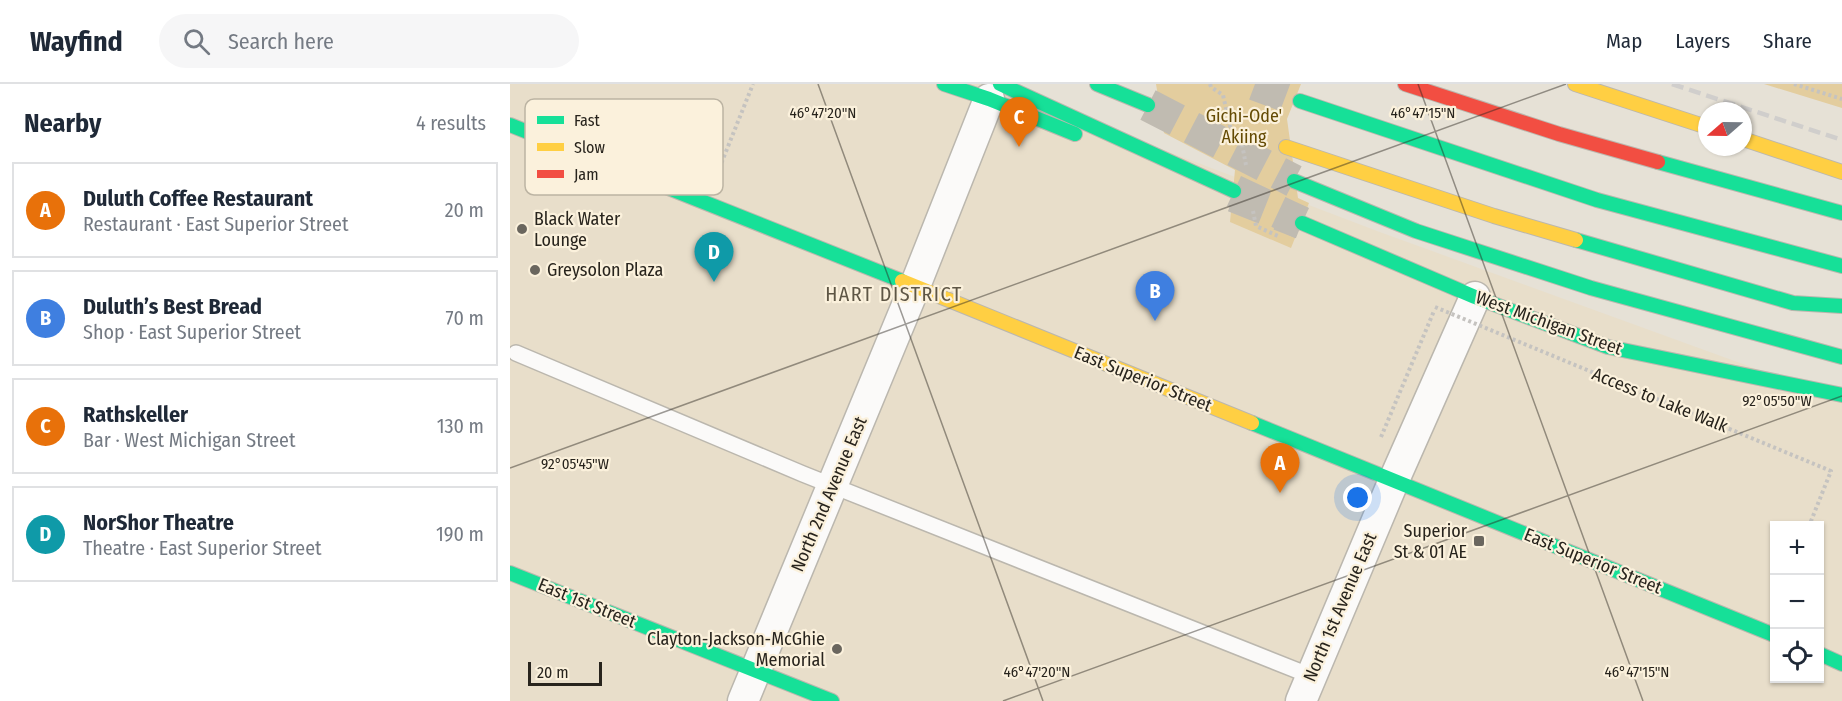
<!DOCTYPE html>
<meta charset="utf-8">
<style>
body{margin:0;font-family:"Fira Sans Condensed",sans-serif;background:#f6f6f7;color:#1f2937}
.controls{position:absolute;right:18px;bottom:18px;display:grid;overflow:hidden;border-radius:0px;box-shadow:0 2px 4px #0004}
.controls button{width:54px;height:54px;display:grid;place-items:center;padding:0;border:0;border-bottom:2px solid #e0e1e3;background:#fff;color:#1f2937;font:30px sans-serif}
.compass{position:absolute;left:1188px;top:18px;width:54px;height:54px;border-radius:50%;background:#fff;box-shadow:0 2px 4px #0004;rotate:250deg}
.scale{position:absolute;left:18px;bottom:15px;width:74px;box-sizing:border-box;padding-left:6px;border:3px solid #28241d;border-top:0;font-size:16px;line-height:21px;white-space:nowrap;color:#28241d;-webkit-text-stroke:4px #fbf1dc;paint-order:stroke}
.you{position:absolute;left:848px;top:414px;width:21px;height:21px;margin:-15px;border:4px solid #fff;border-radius:50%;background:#1a73e8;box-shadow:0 0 0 9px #1a73e833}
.badge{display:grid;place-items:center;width:39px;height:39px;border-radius:50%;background:#ea580c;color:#fff;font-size:20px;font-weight:700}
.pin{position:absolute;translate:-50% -50px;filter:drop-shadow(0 2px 3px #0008)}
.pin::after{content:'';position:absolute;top:32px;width:21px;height:18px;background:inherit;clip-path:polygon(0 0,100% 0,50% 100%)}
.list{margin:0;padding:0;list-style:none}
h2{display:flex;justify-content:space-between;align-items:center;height:78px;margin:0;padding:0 24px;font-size:26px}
h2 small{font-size:20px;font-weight:400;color:#747a83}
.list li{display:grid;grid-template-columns:39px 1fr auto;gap:18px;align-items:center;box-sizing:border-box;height:96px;margin:0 12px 12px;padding:0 12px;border:2px solid #e0e1e3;border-radius:0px}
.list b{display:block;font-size:22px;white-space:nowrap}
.list p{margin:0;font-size:20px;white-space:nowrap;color:#747a83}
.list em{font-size:20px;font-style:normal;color:#747a83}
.icon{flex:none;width:33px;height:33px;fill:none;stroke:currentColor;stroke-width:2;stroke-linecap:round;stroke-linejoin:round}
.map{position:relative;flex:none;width:1332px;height:617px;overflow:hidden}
header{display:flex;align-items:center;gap:36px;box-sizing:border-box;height:84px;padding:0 30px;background:#fff;border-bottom:2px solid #e0e1e3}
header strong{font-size:28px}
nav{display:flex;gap:33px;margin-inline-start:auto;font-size:21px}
.search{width:420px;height:54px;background:#f6f6f7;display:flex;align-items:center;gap:15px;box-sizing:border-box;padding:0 21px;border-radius:33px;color:#747a83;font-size:22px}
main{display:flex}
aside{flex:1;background:#fff}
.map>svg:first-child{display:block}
.built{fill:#e8deca;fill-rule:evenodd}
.green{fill:#e3cd9e}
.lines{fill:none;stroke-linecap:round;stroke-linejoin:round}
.secondary-tunnel{stroke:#c0bbb1;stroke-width:33;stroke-dasharray:33 16;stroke-linecap:butt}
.highway-tunnel{stroke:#c0bbb1;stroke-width:33;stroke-dasharray:33 16;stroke-linecap:butt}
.lane-casing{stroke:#bbb7ae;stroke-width:18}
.street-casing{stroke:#bbb7ae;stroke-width:33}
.fast-casing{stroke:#bbb7ae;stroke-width:16}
.slow-casing{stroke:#bbb7ae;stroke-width:16}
.jam-casing{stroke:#bbb7ae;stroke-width:16}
.path{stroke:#c5c3c0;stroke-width:4;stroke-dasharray:3 3;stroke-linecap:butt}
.lane{stroke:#fbfaf9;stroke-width:15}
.street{stroke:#fbfaf9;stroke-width:30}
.fast{stroke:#16e098;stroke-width:14}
.slow{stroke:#ffcf43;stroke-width:14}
.jam{stroke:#f24e42;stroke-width:14}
.rail{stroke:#d0cecc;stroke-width:4.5;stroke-dasharray:12 6;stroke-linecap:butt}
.path-bridge{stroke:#c5c3c0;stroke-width:4;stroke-dasharray:3 3;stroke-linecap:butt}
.ticks{fill:none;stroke:#28241d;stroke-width:1.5;stroke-opacity:0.45}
.poi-dot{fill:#6a665e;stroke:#fbf1dc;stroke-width:2}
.labels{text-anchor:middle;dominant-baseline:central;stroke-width:4.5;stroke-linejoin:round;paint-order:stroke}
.park-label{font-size:18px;fill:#644a03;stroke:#fbf1dc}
.poi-label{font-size:18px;fill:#28241d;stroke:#fbf1dc;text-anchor:start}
.street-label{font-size:18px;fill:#28241d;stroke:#fbf1dc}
.neighbourhood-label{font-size:20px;letter-spacing:1.5px;fill:#5e5645;stroke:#fbf1dc}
.key{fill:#fbf1dc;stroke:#bcb4a3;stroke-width:1.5}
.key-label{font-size:16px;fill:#28241d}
.ticks-label{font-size:15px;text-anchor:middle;fill:#28241d;stroke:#fbf1dc;stroke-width:4.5;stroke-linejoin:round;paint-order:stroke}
</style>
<header>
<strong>Wayfind</strong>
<div class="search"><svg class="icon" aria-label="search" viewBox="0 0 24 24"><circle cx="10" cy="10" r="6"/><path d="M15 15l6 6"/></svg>Search here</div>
<nav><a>Map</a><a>Layers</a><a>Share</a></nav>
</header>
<main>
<aside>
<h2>Nearby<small>4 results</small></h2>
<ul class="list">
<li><span class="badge" style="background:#e8710a">A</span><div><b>Duluth Coffee Restaurant</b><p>Restaurant · East Superior Street</p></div><em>20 m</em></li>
<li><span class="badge" style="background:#3f7fe0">B</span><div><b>Duluth’s Best Bread</b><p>Shop · East Superior Street</p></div><em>70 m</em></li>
<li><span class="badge" style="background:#e8710a">C</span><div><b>Rathskeller</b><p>Bar · West Michigan Street</p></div><em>130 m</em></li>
<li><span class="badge" style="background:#0f9aa8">D</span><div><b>NorShor Theatre</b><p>Theatre · East Superior Street</p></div><em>190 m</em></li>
</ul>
</aside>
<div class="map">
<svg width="1332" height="617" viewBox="0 0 1332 617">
<rect width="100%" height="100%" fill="#e6e1d6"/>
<path class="built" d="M0,0H480L867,147L1332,316V617H0ZM1264,442H1310V594H1264Z"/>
<path class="green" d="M646,0H791L777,35L788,114L799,119L781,164L720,138L725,86L654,49Z
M1254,0H1332V24Z"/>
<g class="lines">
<path class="secondary-tunnel" d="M724,112L792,139"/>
<path class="highway-tunnel" d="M745,0L790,17
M638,21L784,97
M724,107L792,139"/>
<g class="lane-casing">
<path id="lane" d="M6,269L293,390L801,592"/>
</g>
<g class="street-casing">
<path id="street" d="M233,617L405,202L479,15
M791,617L884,396L965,213"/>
</g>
<g class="fast-casing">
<path id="fast" d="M434,0L479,15L565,50
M490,0L724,107
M587,0L638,21
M790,17L1087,116L1332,182
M0,41L392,197
M1148,78L1332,129
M784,97L906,147L1081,204L1332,273
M792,139L965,213L1098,263L1332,311
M1066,156L1283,219L1332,222
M742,339L1264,551
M0,489L322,617
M1310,570L1332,580"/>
</g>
<g class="slow-casing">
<path id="slow" d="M1065,0L1197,43
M1233,55L1332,88
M776,63L984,132L1066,156
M392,197L742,339"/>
</g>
<g class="jam-casing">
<path id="jam" d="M895,0L1049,50L1148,78"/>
</g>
<path class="path" d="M700,0L701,3L713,11L720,42L731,55L736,81
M1284,0L1332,15
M207,90L243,0
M743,127L746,142L768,152
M871,353L924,227"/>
<use href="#lane" class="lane"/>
<use href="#street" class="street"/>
<use href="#fast" class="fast"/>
<use href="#slow" class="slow"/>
<use href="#jam" class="jam"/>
<path class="rail" d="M1162,0L1332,56"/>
<path class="path-bridge" d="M925,223L1321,387L1299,442"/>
</g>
<path class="ticks" d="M308,0L533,617M908,0L1133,617M0,384L1056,0M493,617L1332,312"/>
<g class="poi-dot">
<circle cx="12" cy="145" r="6"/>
<circle cx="25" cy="186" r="6"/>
<rect x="963" y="451" width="12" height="12" rx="3"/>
<circle cx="327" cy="565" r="6"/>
</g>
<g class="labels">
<g class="park-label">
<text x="734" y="32">Gichi-Ode'<tspan x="734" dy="21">Akiing</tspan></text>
</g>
<g class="poi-label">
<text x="24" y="135">Black Water<tspan x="24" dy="21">Lounge</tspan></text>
<text x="37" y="186">Greysolon Plaza</text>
<text x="957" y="447" text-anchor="end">Superior<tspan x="957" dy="21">St &amp; 01 AE</tspan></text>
<text x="315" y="555" text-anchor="end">Clayton-Jackson-McGhie<tspan x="315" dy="21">Memorial</tspan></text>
</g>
<g class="street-label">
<text transform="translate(1039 239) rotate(20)">West Michigan Street</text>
<text transform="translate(633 295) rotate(22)">East Superior Street</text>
<text transform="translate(1150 316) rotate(22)">Access to Lake Walk</text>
<text transform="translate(319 410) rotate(-67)">North 2nd Avenue East</text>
<text transform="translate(1083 477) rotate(22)">East Superior Street</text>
<text transform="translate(77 519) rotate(22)">East 1st Street</text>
<text transform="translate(830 523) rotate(-67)">North 1st Avenue East</text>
</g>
<g class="neighbourhood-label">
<text x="384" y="210">HART DISTRICT</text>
</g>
</g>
<rect x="15" y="15" width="198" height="96" rx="9" class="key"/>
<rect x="27" y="32" width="27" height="8" fill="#16e098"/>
<rect x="27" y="59" width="27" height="8" fill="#ffcf43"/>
<rect x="27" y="86" width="27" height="8" fill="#f24e42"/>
<g class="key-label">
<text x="64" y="42">Fast</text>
<text x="64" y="69">Slow</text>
<text x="64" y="96">Jam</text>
</g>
<g class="ticks-label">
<text x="313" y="34">46°47'20"N</text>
<text x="913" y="34">46°47'15"N</text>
<text x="1267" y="322">92°05'50"W</text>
<text x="65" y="385">92°05'45"W</text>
<text x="527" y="593">46°47'20"N</text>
<text x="1127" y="593">46°47'15"N</text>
</g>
</svg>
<div class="controls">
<button>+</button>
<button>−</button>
<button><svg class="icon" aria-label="locate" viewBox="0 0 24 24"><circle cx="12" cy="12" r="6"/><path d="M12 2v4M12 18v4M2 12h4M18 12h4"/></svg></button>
</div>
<svg class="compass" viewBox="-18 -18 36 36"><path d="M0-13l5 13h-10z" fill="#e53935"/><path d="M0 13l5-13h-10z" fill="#747a83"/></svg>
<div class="scale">20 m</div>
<div class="you"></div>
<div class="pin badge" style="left:770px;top:409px;background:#e8710a">A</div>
<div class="pin badge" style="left:645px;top:237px;background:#3f7fe0">B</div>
<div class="pin badge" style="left:509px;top:63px;background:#e8710a">C</div>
<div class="pin badge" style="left:204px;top:198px;background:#0f9aa8">D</div>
</div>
</main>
